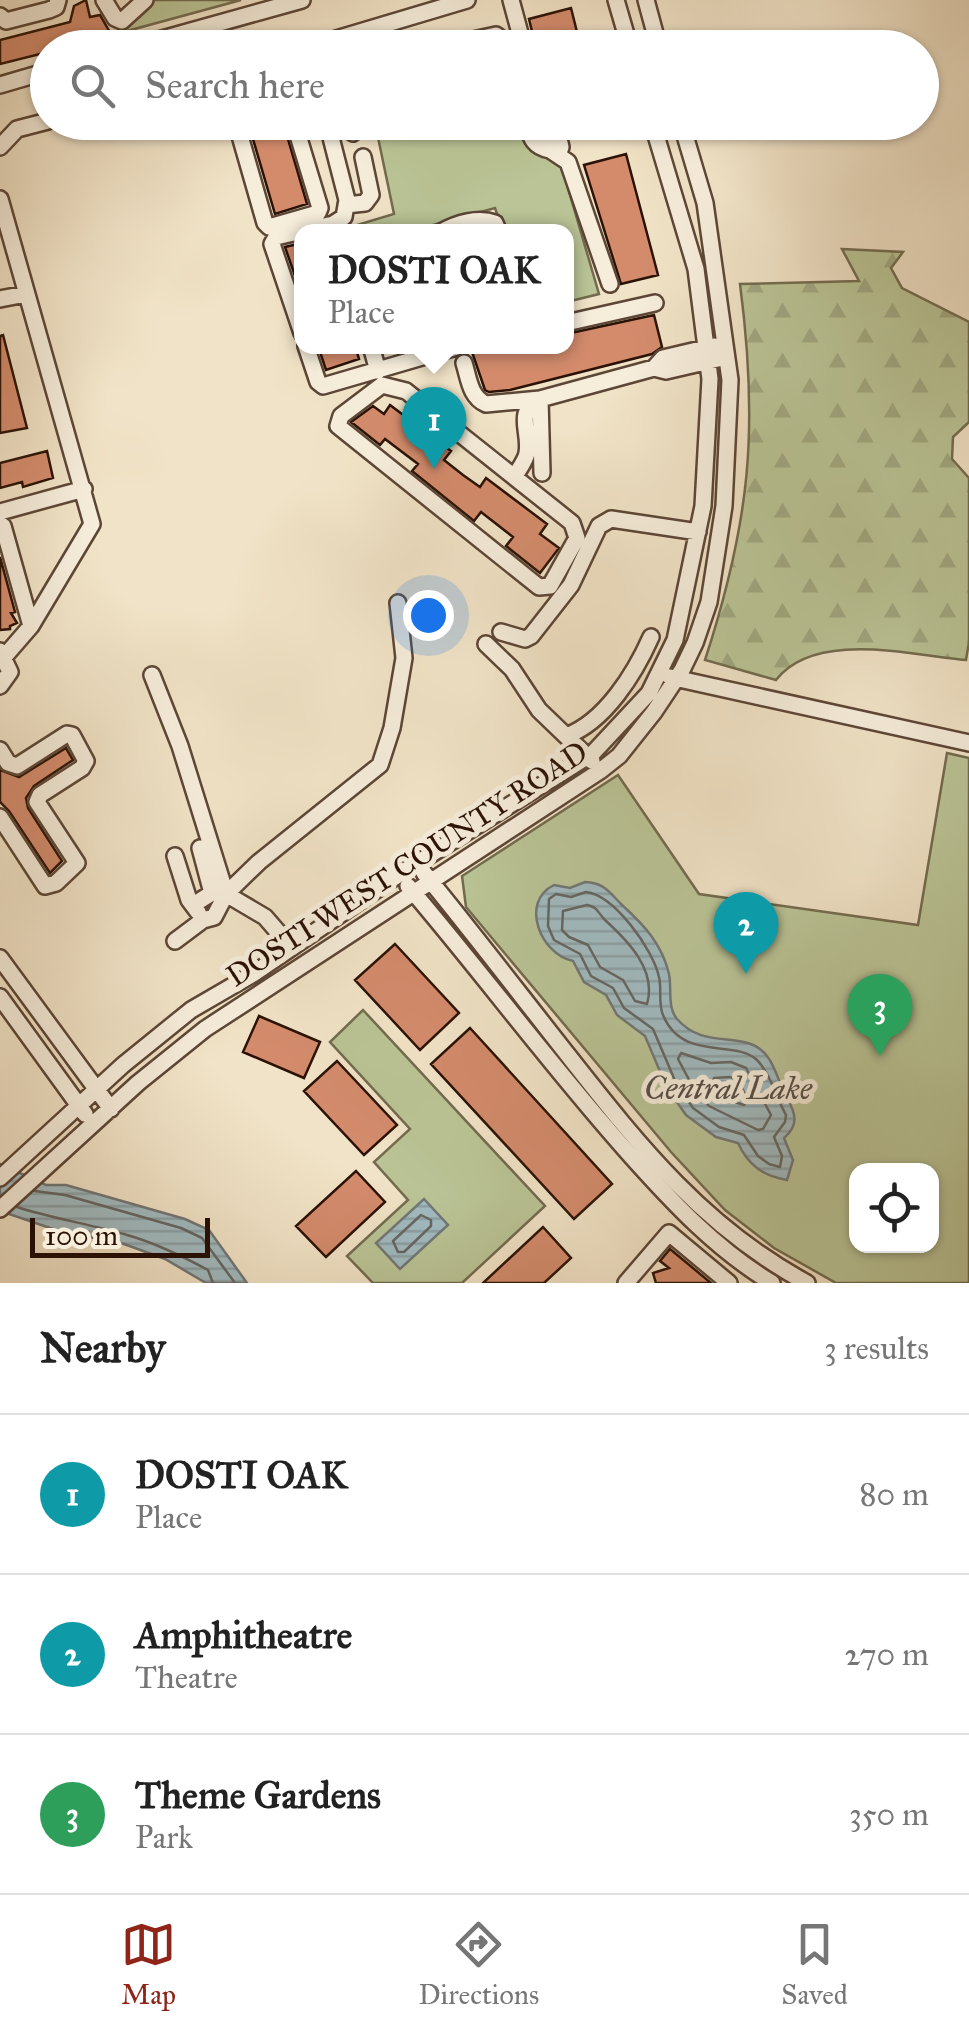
<!DOCTYPE html>
<style>
body{margin:0;font-family:"IM FELL Great Primer",serif;background:#f6f6f6;color:#222}
.controls{position:absolute;right:30px;bottom:30px;display:grid;overflow:hidden;border-radius:20px;box-shadow:0 2px 8px #0004}
.controls button{width:90px;height:90px;display:grid;place-items:center;padding:0;border:0;border-bottom:2px solid #e0e0e0;background:#fff;color:#222;font:50px sans-serif}
.scale{position:absolute;left:30px;bottom:25px;width:180px;box-sizing:border-box;padding-left:10px;border:5px solid #2b1205;border-top:0;font-size:28px;line-height:35px;white-space:nowrap;color:#2b1205;-webkit-text-stroke:8px #f6eddb;paint-order:stroke}
.you{position:absolute;left:428px;top:615px;width:35px;height:35px;margin:-25px;border:8px solid #fff;border-radius:50%;background:#1a73e8;box-shadow:0 0 0 15px #1a73e833}
.badge{display:grid;place-items:center;width:65px;height:65px;border-radius:50%;background:#8f2418;color:#fff;font-size:32px;font-weight:700}
.pin{position:absolute;translate:-50% -82px;filter:drop-shadow(0 2px 5px #0008)}
.pin::after{content:'';position:absolute;top:52px;width:35px;height:30px;background:inherit;clip-path:polygon(0 0,100% 0,50% 100%)}
.popup{position:absolute;left:294px;top:224px;width:280px;height:130px;box-sizing:border-box;display:grid;place-content:center;border-radius:20px;background:#fff;filter:drop-shadow(0 2px 8px #0005);font-size:32px;white-space:nowrap;color:#767676}
.popup b{font-size:38px;color:#222}
.popup::after{content:'';position:absolute;left:50%;top:100%;margin-left:-20px;border:20px solid transparent;border-top-color:#fff}
.list{margin:0;padding:0;list-style:none}
h2{display:flex;justify-content:space-between;align-items:center;height:130px;margin:0;padding:0 40px;font-size:42px}
h2 small{font-size:32px;font-weight:400;color:#767676}
.list li{display:grid;grid-template-columns:65px 1fr auto;gap:30px;align-items:center;box-sizing:border-box;height:160px;padding:0 40px;border-top:2px solid #e0e0e0}
.list b{display:block;font-size:38px;white-space:nowrap}
.list p{margin:0;font-size:32px;white-space:nowrap;color:#767676}
.list em{font-size:32px;font-style:normal;color:#767676}
.icon{flex:none;width:55px;height:55px;fill:none;stroke:currentColor;stroke-width:2;stroke-linecap:round;stroke-linejoin:round}
.map{position:relative;flex:none;width:969px;height:1283px;overflow:hidden}
.search{position:absolute;background:#fff;box-shadow:0 2px 8px #0004;left:30px;right:30px;top:30px;height:110px;display:flex;align-items:center;gap:25px;box-sizing:border-box;padding:0 35px;border-radius:55px;color:#767676;font-size:38px}
.sheet{height:610px;background:#fff}
nav{display:flex;justify-content:space-around;align-items:center;box-sizing:border-box;height:140px;border-top:2px solid #e0e0e0;background:#fff;font-size:28px;color:#767676}
nav a{display:grid;justify-items:center;gap:5px}
nav .on{color:#8f2418}
.map>svg:first-child{display:block}
.green{fill:#bac496;stroke:#726b4e;stroke-width:2.5;fill-rule:evenodd}
.forest{fill:url(#forest-firs);stroke:#726b4e;stroke-width:2.5}
.water{fill:url(#water-rules);stroke:#727776;stroke-width:2.5}
.lines{fill:none;stroke-linecap:round;stroke-linejoin:round}
.shore{stroke:#666663;stroke-width:2.5}
.building{fill:#d38b6c;stroke:#2b1205;stroke-width:2.5}
.minor-casing{stroke:#5c4636;stroke-width:20}
.minor{stroke:#f6eddb;stroke-width:15}
.labels{text-anchor:middle;dominant-baseline:central;stroke-width:10;stroke-linejoin:round;paint-order:stroke}
.street-label{font-size:30px;fill:#2b1205;stroke:#f6eddb}
.water-label{font-size:32px;font-style:italic;fill:#544d47;stroke:#f6eddb}
</style>
<div class="map">
<svg width="969" height="1283" viewBox="0 0 969 1283">
<defs>
<pattern id="forest-firs" width="22" height="20" patternUnits="userSpaceOnUse" patternTransform="scale(2.5)"><rect width="22" height="20" fill="#bac496"/><path d="M5 1l3.5 6h-7zM16 11l3.5 6h-7z" fill="#a0a780"/></pattern>
<pattern id="water-rules" width="6" height="5" patternUnits="userSpaceOnUse" patternTransform="scale(2.5)"><rect width="6" height="5" fill="#a1bbc1"/><path d="M0 2.5h6" fill="none" stroke="#8ba0a4"/></pattern>
</defs>
<rect width="100%" height="100%" fill="#f1e3c7"/>
<filter id="stains"><feTurbulence type="fractalNoise" baseFrequency=".002" numOctaves="4"/><feColorMatrix values="0 0 0 0 .2 0 0 0 0 .09 0 0 0 0 .02 0 0 0 .5 -.17"/></filter>
<radialGradient id="worn" r=".72"><stop offset=".6" stop-color="#630" stop-opacity="0"/><stop offset="1" stop-color="#630" stop-opacity=".3"/></radialGradient>
<path class="green" d="M149,0H241L116,34Z
M375,123H549L599,294L567,302L566,232L503,231L495,208L426,227L427,231L348,232L347,228L394,214Z
M947,753L969,758V1283H836L774,1248L725,1210L671,1152L466,907L462,876L618,775L699,894L918,925ZM856,1170H932V1246H856Z
M363,1010L545,1206L462,1283H373L347,1256L408,1200L374,1162L410,1129L330,1042Z"/>
<path class="forest" d="M842,249L903,252L891,268L902,288L969,322V422L953,437L952,459L969,478V642L966,660C910,655 815,630 776,680L705,660C750,522 759,429 740,284L859,281Z"/>
<path class="water" d="M585,882C605,883 609,892 622,905C644,925 662,944 669,974C672,989 667,1007 677,1019C706,1052 745,1028 767,1056C777,1069 779,1085 787,1098C796,1114 799,1125 784,1138L793,1160L787,1180C763,1176 748,1165 738,1143L716,1137L686,1115L667,1088L645,1036L617,1015L606,995L584,982L573,961C541,955 519,902 554,885L570,888Z
M0,1164L46,1185H66L185,1219L209,1230L247,1283H206L165,1259L124,1244L59,1231L0,1211Z
M424,1199L448,1225L400,1269L376,1243Z"/>
<g class="lines">
<path class="shore" d="M586,892C614,895 653,949 659,977C662,989 658,1004 663,1015C682,1062 735,1039 757,1060C770,1073 777,1099 786,1115L785,1122L774,1137L782,1156L780,1167L769,1164L758,1156L744,1135L719,1127L693,1108L676,1083L653,1029L624,1008L613,988L591,976L580,954L554,940L548,926L549,899L556,894L571,897Z
M587,905C598,907 597,912 605,920C628,941 657,970 647,1004L635,1001L623,980L600,967L588,945L569,937L562,930L563,911Z
M681,1053L711,1063L731,1062L746,1068L771,1115L763,1129L758,1130L709,1106L694,1089L678,1059Z
M730,1077C740,1080 743,1090 747,1100L744,1105L725,1099L711,1085L714,1078Z
M35,1191L65,1195L181,1228L202,1238L235,1283
M17,1207C54,1219 90,1224 127,1235C156,1243 182,1256 208,1270L213,1283
M421,1215L431,1220V1226L404,1252H398L393,1241Z"/>
</g>
<path class="building" d="M86,0L90,17L100,15L112,36L65,48H48V52L0,64V40L70,22L74,6Z
M571,8L581,48H536L529,19Z
M248,122H283L307,204L275,214Z
M567,122H612L613,126L570,137Z
M626,154L658,275L621,284L584,165Z
M302,243V296L285,247Z
M654,315L662,347L652,354L510,390L489,392L485,390L471,349V346H566V334Z
M3,335L27,428L0,433V336Z
M318,346H355L359,359L326,370Z
M390,405L451,451L444,460L463,475L480,487L486,478L547,524L540,534L559,548L540,573L506,546L513,537L481,512L474,521L412,471L418,464L385,439L380,445L351,422L373,406L384,414Z
M47,451L53,478L23,487L22,482L0,488V463Z
M0,557L15,612L11,613L17,623L10,626V629L0,630Z
M66,748L73,760L34,786L26,798L28,808L62,861L50,873L9,811L0,802V770L19,777Z
M395,944L459,1013L420,1050L355,980Z
M259,1016L320,1042L304,1078L243,1052Z
M470,1028L612,1184L574,1219L431,1064Z
M337,1061L397,1125L364,1155L304,1091Z
M356,1171L385,1202L326,1257L296,1226Z
M543,1227L571,1258L544,1283H483Z
M670,1249L711,1283H656L653,1273L669,1268L660,1261Z"/>
<g class="lines">
<g class="minor-casing">
<path id="minor" d="M104,0L115,18L122,21L145,0
M511,0L524,48
M616,0L630,48
M646,0L659,48
M0,16L6,21L49,10L56,7L58,0
M130,48L302,0
M306,48L467,0
M462,48L473,40L496,35L505,42L507,48
M0,85L48,71
M236,122L265,223L269,227L318,213L320,208L294,122
M327,122L347,200L344,217L333,224
M349,122L353,133
M526,122C531,138 533,147 550,150
M543,122L550,150L568,162L610,284
M555,122L561,147L558,155
M0,147L17,129L48,121
M0,199L92,524L31,626L5,656
M346,205L365,203L371,195L363,157
M441,232C457,223 478,217 495,223L499,232
M0,299L26,294
M566,323L655,303
M302,333L272,244L276,237L333,224L335,232
M306,346L318,382L323,386L460,346
M371,346L378,371
M464,363C469,379 470,397 486,404L540,399L654,368L666,371L718,359
M654,368L663,358L714,346
M382,385L406,391L572,523L577,538L550,586L539,587L338,426L341,416Z
M540,399L542,473
M515,476C519,469 526,460 527,453C531,431 514,412 540,399
M0,512L84,489
M0,527L3,526L31,626
M501,632L525,639L531,636L571,585L599,526L611,519L698,532
M486,644L512,669L539,710L592,761
M152,675L180,746L226,894L265,917L291,947
M670,677L969,743
M0,686L10,672L0,651
M566,736C605,722 635,673 651,637
M0,750L8,763L17,766L67,734L72,735L86,761L82,768L40,795L37,802L77,863L56,883L45,886L0,817
M175,856L189,900L198,912
M424,873C474,934 522,997 571,1059C641,1148 705,1228 807,1283
M408,886C484,975 553,1069 631,1156C673,1203 717,1250 772,1283
M193,905L212,893L200,848
M175,941L203,920L214,917L226,894L259,862L380,765L392,728L404,658L398,603
M0,958L111,1109
M0,997L85,1114
M0,1178L123,1065L191,1010L253,974L398,875L593,753L649,693L675,640L703,506L710,379L696,269L652,122
M0,1209L138,1083L205,1029L600,771L619,756L654,712L682,670L695,643L709,602L724,506L730,380L705,203L681,122
M626,1283L669,1233L729,1283"/>
</g>
<use href="#minor" class="minor"/>
</g>
<g class="labels">
<g class="street-label">
<text transform="translate(407 864) rotate(-33)">DOSTI WEST COUNTY ROAD</text>
</g>
<g class="water-label">
<text x="728" y="1088">Central Lake</text>
</g>
</g>
<rect width="100%" height="100%" filter="url(#stains)"/>
<rect width="100%" height="100%" fill="url(#worn)"/>
</svg>
<div class="controls">
<button><svg class="icon" aria-label="locate" viewBox="0 0 24 24"><circle cx="12" cy="12" r="6"/><path d="M12 2v4M12 18v4M2 12h4M18 12h4"/></svg></button>
</div>
<div class="scale">100 m</div>
<div class="you"></div>
<div class="pin badge" style="left:434px;top:469px;background:#0f9aa8">1</div>
<div class="popup"><b>DOSTI OAK</b>Place</div>
<div class="pin badge" style="left:746px;top:974px;background:#0f9aa8">2</div>
<div class="pin badge" style="left:880px;top:1056px;background:#2e9e5b">3</div>
<div class="search"><svg class="icon" aria-label="search" viewBox="0 0 24 24"><circle cx="10" cy="10" r="6"/><path d="M15 15l6 6"/></svg>Search here</div>
</div>
<section class="sheet">
<h2>Nearby<small>3 results</small></h2>
<ul class="list">
<li><span class="badge" style="background:#0f9aa8">1</span><div><b>DOSTI OAK</b><p>Place</p></div><em>80 m</em></li>
<li><span class="badge" style="background:#0f9aa8">2</span><div><b>Amphitheatre</b><p>Theatre</p></div><em>270 m</em></li>
<li><span class="badge" style="background:#2e9e5b">3</span><div><b>Theme Gardens</b><p>Park</p></div><em>350 m</em></li>
</ul>
</section>
<nav>
<a class="on"><svg class="icon" aria-label="map" viewBox="0 0 24 24"><path d="M3 6l6-2 6 2 6-2v14l-6 2-6-2-6 2zM9 4v14M15 6v14"/></svg>Map</a>
<a><svg class="icon" aria-label="directions" viewBox="0 0 24 24"><path d="M12 3l9 9-9 9-9-9zM9 14v-3h6M13 9l2 2-2 2"/></svg>Directions</a>
<a><svg class="icon" aria-label="saved" viewBox="0 0 24 24"><path d="M7 4h10v16l-5-4-5 4z"/></svg>Saved</a>
</nav>
